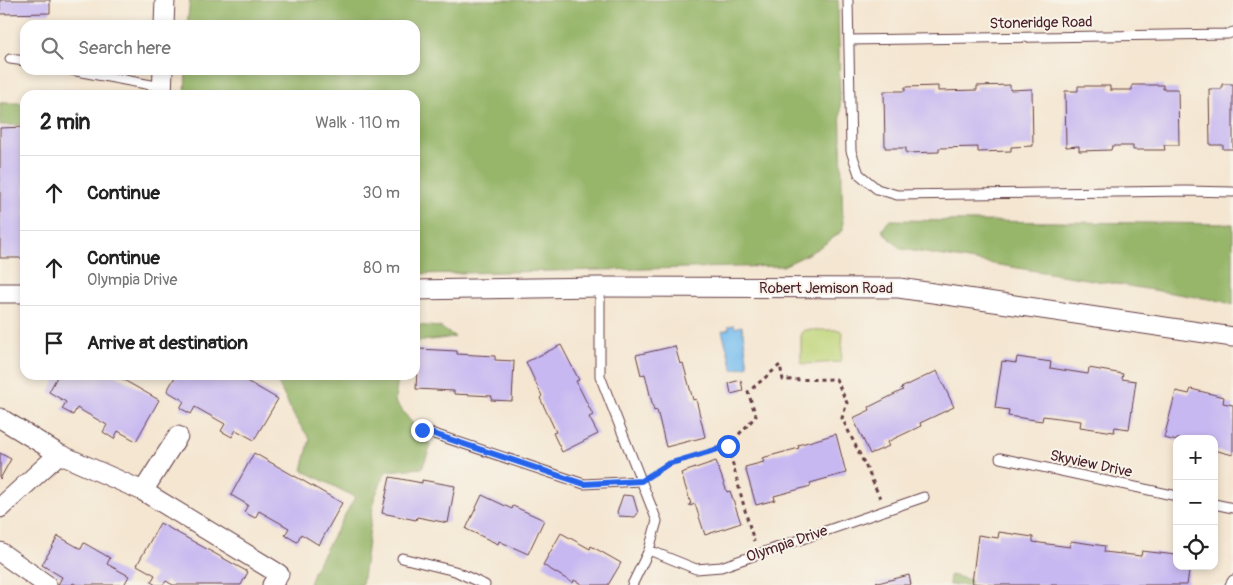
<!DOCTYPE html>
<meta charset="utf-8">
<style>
body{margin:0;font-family:Pangolin,sans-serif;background:#f2f2f2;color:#222}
.controls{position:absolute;right:15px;bottom:15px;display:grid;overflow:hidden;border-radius:10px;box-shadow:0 2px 8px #0003}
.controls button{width:45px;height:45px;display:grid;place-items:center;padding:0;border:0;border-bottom:1px solid #e0e0e0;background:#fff;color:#222;font:25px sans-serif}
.stop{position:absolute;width:15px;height:15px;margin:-11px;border:4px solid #2563eb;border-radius:50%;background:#fff}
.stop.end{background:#2563eb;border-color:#fff;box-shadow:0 1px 5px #0008}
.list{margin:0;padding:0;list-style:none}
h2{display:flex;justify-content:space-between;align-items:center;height:65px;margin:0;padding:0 20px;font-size:21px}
h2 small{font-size:16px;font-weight:400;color:#767676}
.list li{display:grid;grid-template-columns:32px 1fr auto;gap:15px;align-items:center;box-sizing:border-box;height:75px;padding:0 20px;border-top:1px solid #e0e0e0}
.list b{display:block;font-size:19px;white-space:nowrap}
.list p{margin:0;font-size:16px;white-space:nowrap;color:#767676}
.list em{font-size:16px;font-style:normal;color:#767676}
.icon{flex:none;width:28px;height:28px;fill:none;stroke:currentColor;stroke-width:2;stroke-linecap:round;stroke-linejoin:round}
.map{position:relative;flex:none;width:1233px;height:585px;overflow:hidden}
.search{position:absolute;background:#fff;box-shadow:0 2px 8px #0003;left:20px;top:20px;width:400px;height:55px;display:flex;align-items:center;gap:12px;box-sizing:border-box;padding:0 18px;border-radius:15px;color:#767676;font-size:19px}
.panel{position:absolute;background:#fff;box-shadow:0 2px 8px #0003;left:20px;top:90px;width:400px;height:290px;border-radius:15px}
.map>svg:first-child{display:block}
.green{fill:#bfd57a;stroke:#847a52}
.forest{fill:#97b66a;stroke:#706a4a}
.water{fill:#77beef;stroke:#606e8d}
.building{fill:#c7b8f1}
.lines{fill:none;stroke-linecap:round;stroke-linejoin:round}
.service-casing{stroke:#643d44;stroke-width:11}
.minor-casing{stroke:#643d44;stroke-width:21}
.path{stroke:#643d44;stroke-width:3;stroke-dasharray:4 4;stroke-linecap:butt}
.service{stroke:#fff;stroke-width:9}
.minor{stroke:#fff;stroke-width:19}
.route{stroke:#2563eb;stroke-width:6}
.labels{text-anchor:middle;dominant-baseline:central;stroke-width:4;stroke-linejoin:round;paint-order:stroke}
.street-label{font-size:15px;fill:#4a1f2b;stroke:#f7f3e8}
</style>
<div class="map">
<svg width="1233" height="585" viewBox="0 0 1233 585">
<rect width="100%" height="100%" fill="#f7f3e8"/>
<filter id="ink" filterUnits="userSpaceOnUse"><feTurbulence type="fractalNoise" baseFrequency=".02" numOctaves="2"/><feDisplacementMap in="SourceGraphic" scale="10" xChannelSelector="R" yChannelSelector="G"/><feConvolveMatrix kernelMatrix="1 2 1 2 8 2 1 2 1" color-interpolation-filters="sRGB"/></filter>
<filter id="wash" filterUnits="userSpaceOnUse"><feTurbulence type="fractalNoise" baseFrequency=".0096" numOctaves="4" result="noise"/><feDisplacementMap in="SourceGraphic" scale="20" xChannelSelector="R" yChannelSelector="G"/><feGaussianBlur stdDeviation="1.12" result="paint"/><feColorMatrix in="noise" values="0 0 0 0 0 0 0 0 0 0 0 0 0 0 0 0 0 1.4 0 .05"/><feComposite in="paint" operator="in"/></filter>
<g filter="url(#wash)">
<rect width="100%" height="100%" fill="#f4e6d1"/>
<path class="green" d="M804,330H840L843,333L841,362L804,364L801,362V333Z"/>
<path class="forest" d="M190,0H838L843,230C825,246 805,256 783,266L415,274V95H185L186,70H415V25H187Z
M0,103H25V125H0Z
M889,220L1233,224V305L1221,301L901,249L882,231Z
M415,325L440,327L455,337L415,342Z
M274,375H398L395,402L431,446L422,468L386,471L374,499L362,585H309L313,572L355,497L302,470L310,439L295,418Z
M950,575L971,580L970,585H949Z"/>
<path class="water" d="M734,325L735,328L742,326L748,366L733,370L722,331L729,329V326Z"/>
<g id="blocks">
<path class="building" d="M0,0H50V13L0,14Z
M1222,84H1233V149H1223V145H1210L1209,89H1222Z
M1010,85V90L1032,89L1033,146L1011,147V151L978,152V147L939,148V152L906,153V148H885L884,91H905V87L938,86V91L977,90V86Z
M1132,85H1163V89H1178L1179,145H1164L1165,150H1133V146H1112L1111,150L1079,151V146L1066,147L1065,91H1078V86H1110V90H1132Z
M25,127V258H0V128Z
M561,345L579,380L576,381L593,415L589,417L598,434L562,452L553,433L556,432L540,398L542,396L526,362Z
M675,346L680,364L683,363L693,400L696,399L705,437L666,447L657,410L654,411L645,374L641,375L636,355Z
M418,349L457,351V354L495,356V360L514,361L512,401L491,400L492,396L454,394V391L416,389Z
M1017,357L1051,362L1050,368L1088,374L1089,368L1123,374L1122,379L1136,381L1129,429L1115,427L1114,432L1080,427L1081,421L1043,416L1042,421L1008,416L1009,410L995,408L1002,361L1016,363Z
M937,371L954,407L920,423L921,426L887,442L889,446L870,454L853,418L870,410L869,407L903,390L901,388Z
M58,375H115L159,400L136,441L118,431L114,439L103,432L107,425L77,408L73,415L62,409L66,402L49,392Z
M176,375H236L278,399L254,440L236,430L232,437L221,431L225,424L195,407L191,414L180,408L184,401L167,391Z
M741,380L743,391L731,394L729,383Z
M1191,389L1224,397L1223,403L1233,405V455L1214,450V439H1177V441L1164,438L1176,391L1189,394Z
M836,434L846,473L810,483L811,486L774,496L775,500L756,505L745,467L764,462L762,458L799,448L798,445Z
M0,453L11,459L0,479Z
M254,453L342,503L319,545L301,534L297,542L285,535L289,528L259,511L255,518L244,512L248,505L231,495Z
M716,461L727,492L730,491L741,523L705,535L695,504L690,506L689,504H691L681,473Z
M390,477L422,483V480L455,486L448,523L417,517L416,520L382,513Z
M482,495L512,509L513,506L544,520L528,554L499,541L498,544L466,529Z
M623,495L633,496L638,513L635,517L619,516L617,512Z
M160,523L248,572L241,585H173L166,581L163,585H156L151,582L155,575L137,565Z
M999,532L1033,537V542L1070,547L1071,541L1105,546L1104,552L1141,556L1142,551L1176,555L1177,566H1190L1187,585H991L972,583L978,535L998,538Z
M561,533L590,549L591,546L621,563L608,585H583L574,580L573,583L543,565Z
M58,536L81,549L84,543L110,558L107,564L129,576L124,585H77L73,583L72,585H58L62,577L42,565Z
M909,575L911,585H877L876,582L878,581V583Z"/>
</g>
</g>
<g filter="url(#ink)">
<use href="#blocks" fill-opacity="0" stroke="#643d44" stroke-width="1"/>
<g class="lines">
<g class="service-casing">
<path id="service" d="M848,0L851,151L859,174L877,189L897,195L1186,191L1233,192
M849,40L1228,34L1233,32
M10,59L25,61
M71,70L162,87
M600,287V376L657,521L649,550L632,585
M422,430L584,484L641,481
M1000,458L1177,496
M1214,504L1233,508
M649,550L696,569L721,567L924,497
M402,558L455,571L485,585
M1230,585L1233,580"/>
</g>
<g class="minor-casing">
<path id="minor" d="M164,25L165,0
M162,95L163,70
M415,290L600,287L899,288L1233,337
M0,293H25
M0,418L59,454L143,491L279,574L272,585
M143,491L178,436
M0,508L59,454
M0,552L47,585"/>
</g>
<path class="path" d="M728,446L756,416L748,392L780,365L783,380L836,379L847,403L842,418L868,471L880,498
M654,473L668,465L728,446L746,514L754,541"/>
<use href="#service" class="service"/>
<use href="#minor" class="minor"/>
</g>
</g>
<g class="lines" filter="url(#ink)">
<path class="route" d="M422,430L584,484L641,481L668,464L728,446"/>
</g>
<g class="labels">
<g class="street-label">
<text transform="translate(1041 23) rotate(-1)">Stoneridge Road</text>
<text x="826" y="288">Robert Jemison Road</text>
<text transform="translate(1091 464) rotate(12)">Skyview Drive</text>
<text transform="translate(787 544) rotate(-19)">Olympia Drive</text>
</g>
</g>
</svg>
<div class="controls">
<button>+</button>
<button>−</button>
<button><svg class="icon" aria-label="locate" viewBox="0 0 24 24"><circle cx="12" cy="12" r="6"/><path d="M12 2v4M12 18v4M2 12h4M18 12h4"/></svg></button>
</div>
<div class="stop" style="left:728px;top:446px"></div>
<div class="stop end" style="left:422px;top:430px"></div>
<div class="search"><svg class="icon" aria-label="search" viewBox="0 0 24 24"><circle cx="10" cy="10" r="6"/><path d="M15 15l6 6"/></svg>Search here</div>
<section class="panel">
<h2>2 min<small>Walk · 110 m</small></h2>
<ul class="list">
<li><svg class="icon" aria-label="ahead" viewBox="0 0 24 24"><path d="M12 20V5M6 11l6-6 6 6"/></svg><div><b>Continue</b></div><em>30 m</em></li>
<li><svg class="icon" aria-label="ahead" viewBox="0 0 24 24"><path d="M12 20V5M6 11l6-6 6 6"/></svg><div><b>Continue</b><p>Olympia Drive</p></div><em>80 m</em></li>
<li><svg class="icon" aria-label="arrive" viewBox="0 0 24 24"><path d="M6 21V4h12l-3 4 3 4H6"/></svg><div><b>Arrive at destination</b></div></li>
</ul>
</section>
</div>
